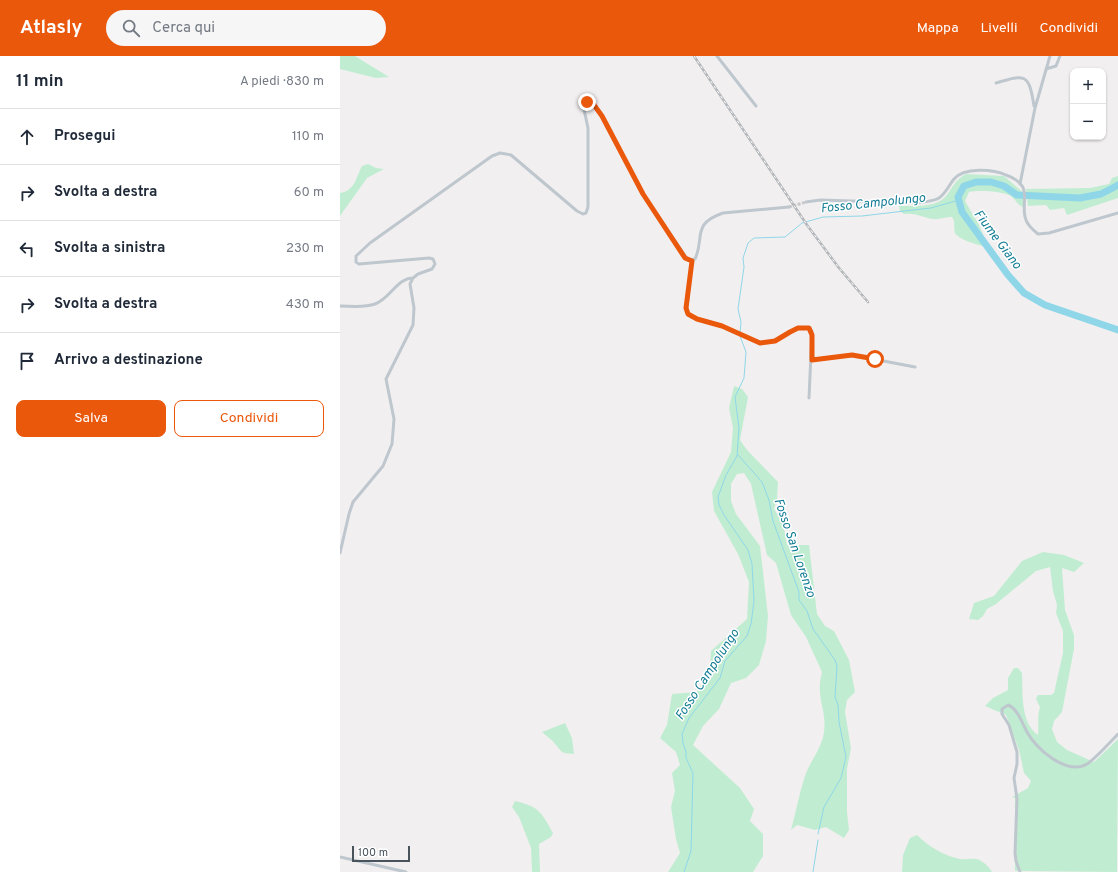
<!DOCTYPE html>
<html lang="it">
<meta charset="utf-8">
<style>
body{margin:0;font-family:Overpass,sans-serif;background:#f6f6f7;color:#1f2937}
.controls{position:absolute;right:12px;top:12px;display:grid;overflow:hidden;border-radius:8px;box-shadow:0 1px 3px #0004}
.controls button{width:36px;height:36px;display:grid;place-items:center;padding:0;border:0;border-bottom:1px solid #e0e1e3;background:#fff;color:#1f2937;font:20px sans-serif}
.scale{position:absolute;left:12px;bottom:10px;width:58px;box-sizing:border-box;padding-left:4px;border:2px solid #48535c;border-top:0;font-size:11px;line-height:14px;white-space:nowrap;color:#48535c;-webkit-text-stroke:3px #fff;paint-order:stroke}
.stop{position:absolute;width:12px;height:12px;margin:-9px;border:3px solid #ea580c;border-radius:50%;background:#fff}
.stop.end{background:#ea580c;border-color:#fff;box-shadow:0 1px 4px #0008}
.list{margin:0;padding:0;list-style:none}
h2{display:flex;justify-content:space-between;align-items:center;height:52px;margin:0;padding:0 16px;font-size:17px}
h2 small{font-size:13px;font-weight:400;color:#747a83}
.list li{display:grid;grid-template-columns:26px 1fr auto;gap:12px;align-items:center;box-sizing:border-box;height:56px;padding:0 16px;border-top:1px solid #e0e1e3}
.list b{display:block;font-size:15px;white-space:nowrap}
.list em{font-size:13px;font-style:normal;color:#747a83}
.actions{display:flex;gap:8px;padding:12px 16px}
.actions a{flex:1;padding:9px 0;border:1px solid #ea580c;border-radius:8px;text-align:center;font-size:14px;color:#ea580c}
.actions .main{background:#ea580c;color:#fff}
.icon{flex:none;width:22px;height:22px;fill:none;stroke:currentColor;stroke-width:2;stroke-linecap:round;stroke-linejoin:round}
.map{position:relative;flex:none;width:778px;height:816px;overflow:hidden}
header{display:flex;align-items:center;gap:24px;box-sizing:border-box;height:56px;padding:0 20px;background:#ea580c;color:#fff}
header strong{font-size:19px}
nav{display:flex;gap:22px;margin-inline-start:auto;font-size:14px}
.search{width:280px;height:36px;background:#f6f6f7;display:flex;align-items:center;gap:10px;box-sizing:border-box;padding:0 14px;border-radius:22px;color:#747a83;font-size:15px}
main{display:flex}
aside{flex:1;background:#fff}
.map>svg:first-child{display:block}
.green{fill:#c0edd1}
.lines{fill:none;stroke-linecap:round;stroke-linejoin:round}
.stream{stroke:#8fd7e8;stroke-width:1}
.river{stroke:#8fd7e8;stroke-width:7}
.minor-tunnel{stroke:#c8c8cb;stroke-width:3;stroke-dasharray:3 1.5;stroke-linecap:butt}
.minor{stroke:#bec7ce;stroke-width:3}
.rail-casing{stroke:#b2b5b9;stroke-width:2.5}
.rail{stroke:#fff;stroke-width:1;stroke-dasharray:3;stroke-linecap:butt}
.route{stroke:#ea580c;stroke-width:5}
.labels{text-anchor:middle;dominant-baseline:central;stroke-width:3;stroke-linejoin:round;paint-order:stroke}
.water-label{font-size:13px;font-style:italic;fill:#137d95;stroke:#fff}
</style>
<header>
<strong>Atlasly</strong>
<div class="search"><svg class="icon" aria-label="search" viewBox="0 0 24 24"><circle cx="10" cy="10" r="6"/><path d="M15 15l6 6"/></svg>Cerca qui</div>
<nav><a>Mappa</a><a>Livelli</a><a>Condividi</a></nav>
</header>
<main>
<aside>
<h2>11 min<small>A piedi · 830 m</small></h2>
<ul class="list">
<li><svg class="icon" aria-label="ahead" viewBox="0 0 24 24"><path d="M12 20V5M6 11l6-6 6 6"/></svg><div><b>Prosegui</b></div><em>110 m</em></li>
<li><svg class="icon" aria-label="right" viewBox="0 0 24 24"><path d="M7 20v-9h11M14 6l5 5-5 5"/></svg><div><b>Svolta a destra</b></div><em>60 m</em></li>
<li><svg class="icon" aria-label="left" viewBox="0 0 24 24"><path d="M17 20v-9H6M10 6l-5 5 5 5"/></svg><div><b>Svolta a sinistra</b></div><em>230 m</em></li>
<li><svg class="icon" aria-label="right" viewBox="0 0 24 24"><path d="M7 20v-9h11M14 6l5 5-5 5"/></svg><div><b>Svolta a destra</b></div><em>430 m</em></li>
<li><svg class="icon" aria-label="arrive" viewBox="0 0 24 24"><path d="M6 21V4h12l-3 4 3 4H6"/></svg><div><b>Arrivo a destinazione</b></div></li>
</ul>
<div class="actions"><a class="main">Salva</a><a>Condividi</a></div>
</aside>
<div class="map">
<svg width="778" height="816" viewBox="0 0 778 816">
<rect width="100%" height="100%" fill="#f2eff0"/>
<path class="green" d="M0,0H15L49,21L36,22L0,13Z
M28,108L36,112L44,113L27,122L0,160V137C15,135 16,121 22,110Z
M626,118L664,120L684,137L683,151C676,148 677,145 672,141C666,135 637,134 629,136L625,145L639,169L647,188L644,190C637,189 618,183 615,177C613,171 616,166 612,161C605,161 600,164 592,163C581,161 577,157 564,158L560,155L559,150C570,150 590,151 600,145C611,139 611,126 626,118Z
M778,120V142L727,159L724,152L710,154L706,149L688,150L686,133L750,132L769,128L772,122Z
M394,330L402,333L408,341L400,384L407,394L438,426L437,443L434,453L443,467L447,489H469L477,558L485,570L494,575L509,604L515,636L507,644L505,656L511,692L507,713V756L509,774L504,782L486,771L475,774L457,769L451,774C456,756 459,738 465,720C470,705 482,692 484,676C487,652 475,642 482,616L466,581L451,559L436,507L427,499L411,428L404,417L397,418L391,428V445L396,458L420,490L428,560L426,585L419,609L406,622L391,627L379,653L363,670L353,689L400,732L414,753L410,765L423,778V800L413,816H328L340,797L336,783L331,751L335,735L332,717L340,709L336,696L320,682L327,669L332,638L357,636L370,614L371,595L407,563L409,526L398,498L374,455L372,436L391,396L393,372L389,352Z
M703,496L724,499L744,507L734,516L722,512L725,554L734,579V593L722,656L714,665L712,673L717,686L727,694L754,706L778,683L777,816L675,815V742L672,741L688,732L691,725L684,717L679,694L666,659L645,650L653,642L668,634V622L674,612H678L682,617C683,637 680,666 698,679C699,669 697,660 700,651L696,643L698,639H711L714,637L723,597V575L716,557L717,549L713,535L710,511L696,515L656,548L647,553L643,560L638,564L629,563L634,547L654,540L682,505Z
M225,667L232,682L234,698C222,697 223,698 216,689C213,684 206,680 202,676Z
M175,745C200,751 201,756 213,777L211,781L199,788L200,816H192L191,792L179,761L172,751Z
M577,779C588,790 604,800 620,803C626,804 636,801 641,805C645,807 650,812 652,816H562L563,799L570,782Z"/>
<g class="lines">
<path class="stream" d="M400,277L401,266L398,253L404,211L403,202L408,187L414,182L445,181L462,167L483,161L522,160L573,154L591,152L619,144
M398,399L422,426L429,444L433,465L459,536V544L467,555L473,573L495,604L497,610L495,641L498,649L499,666L506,701L501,722L484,751L478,778
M344,816L351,795L353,717L346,702V696L343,687L342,678L349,662L380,622L385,605L407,580L411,568L414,545L412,508L408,494L384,459L379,449L378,441L386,419L397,400L399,372L395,341L404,322L406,296L400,280
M473,816L478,784"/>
<path class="river" d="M778,129L761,138L740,142L677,139L664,130L651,126H636L624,130L618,141L622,156L668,219L684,237L705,249L778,274"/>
<path class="minor-tunnel" d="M449,151L466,146"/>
<path class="minor" d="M377,0L416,50
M706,13L716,10L720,0
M656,27C685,18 689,17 694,50
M680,128L695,52L710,0
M466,146L480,144L575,147C583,146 592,146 599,142C606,137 609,129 614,123C624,111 653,113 666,119C696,130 679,146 686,164C688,170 693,174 698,178L709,177L778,157
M352,205L347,252L348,258L351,261L381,269L420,287L435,285L458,272H469L472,275L469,342
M0,250C11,250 24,252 35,248C50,243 57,222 73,222
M472,304L512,299L575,311
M0,497L9,458L13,446L43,410L52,388L54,363L46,323L73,269L74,252L70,228L73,222L78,218L92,213L95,208L93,203L89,202L19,208L16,206V200L30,187L152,100L160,97L171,99L237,155L243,158L246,157L248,151V72L243,49L247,46L254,49L262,60L303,138L348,204L355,203C365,182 351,168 383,157L449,151
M0,801L66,816
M680,816L676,805L675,797L677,743L674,722L677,708V696L669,669L662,658V653L668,649C678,653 682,667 687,676C696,693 727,720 747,708C755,703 770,686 778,678"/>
<g class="rail-casing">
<path id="rail" d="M354,0L467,169L499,212L528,246"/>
</g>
<use href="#rail" class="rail"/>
</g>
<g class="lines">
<path class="route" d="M247,46L254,49L262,60L303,138L345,202L352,205L346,252L348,258L357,263L382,270L420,287L435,285L450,276L458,272H469L472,279V304L512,299L535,303"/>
</g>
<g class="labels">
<g class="water-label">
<text transform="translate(533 148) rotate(-6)">Fosso Campolungo</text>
<text transform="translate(657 184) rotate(53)">Fiume Giano</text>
<text transform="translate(454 492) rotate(71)">Fosso San Lorenzo</text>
<text transform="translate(368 619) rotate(-57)">Fosso Campolungo</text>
</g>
</g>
</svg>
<div class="controls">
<button>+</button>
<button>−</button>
</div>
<div class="scale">100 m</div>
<div class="stop" style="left:535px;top:303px"></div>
<div class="stop end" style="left:247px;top:46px"></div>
</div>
</main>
